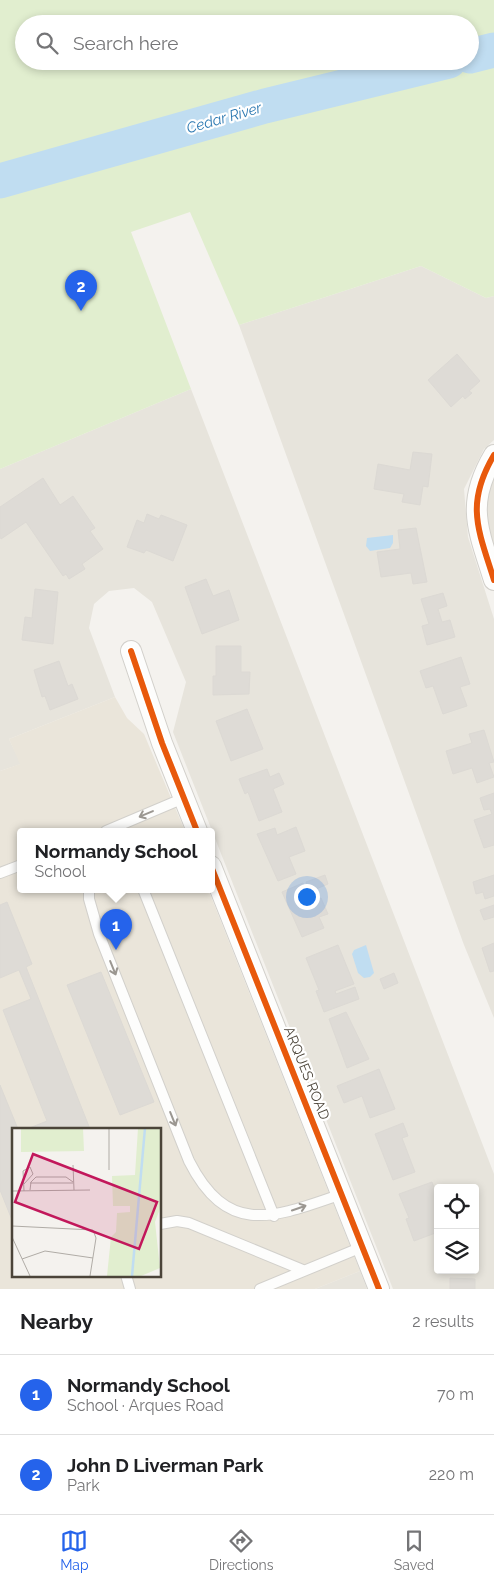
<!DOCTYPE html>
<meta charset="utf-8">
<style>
body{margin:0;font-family:Raleway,sans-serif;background:#f6f6f6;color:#202124}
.controls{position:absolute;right:15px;bottom:15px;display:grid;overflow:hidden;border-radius:5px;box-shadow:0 2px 8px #0003}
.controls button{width:45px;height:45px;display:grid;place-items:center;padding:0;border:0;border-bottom:1px solid #e0e0e0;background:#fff;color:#202124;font:25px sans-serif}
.you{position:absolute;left:306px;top:896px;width:18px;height:18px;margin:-12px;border:4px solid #fff;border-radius:50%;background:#1a73e8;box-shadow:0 0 0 8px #1a73e833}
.badge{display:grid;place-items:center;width:32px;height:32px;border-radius:50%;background:#2563eb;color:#fff;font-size:16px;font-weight:700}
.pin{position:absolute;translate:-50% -41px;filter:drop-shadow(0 1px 2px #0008)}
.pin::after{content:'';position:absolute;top:26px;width:18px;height:15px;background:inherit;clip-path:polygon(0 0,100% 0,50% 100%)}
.popup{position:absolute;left:17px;top:828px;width:198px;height:65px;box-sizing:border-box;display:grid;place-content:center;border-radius:5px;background:#fff;filter:drop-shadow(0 1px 4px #0005);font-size:16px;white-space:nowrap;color:#757577}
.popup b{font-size:19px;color:#202124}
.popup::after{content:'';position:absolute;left:50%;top:100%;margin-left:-10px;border:10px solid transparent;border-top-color:#fff}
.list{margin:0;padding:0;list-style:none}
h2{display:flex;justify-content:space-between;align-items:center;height:65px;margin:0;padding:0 20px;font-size:21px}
h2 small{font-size:16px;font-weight:400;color:#757577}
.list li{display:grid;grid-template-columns:32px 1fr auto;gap:15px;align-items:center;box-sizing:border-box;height:80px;padding:0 20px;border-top:1px solid #e0e0e0}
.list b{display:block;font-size:19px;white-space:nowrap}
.list p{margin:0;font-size:16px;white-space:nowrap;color:#757577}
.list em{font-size:16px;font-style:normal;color:#757577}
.icon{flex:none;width:28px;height:28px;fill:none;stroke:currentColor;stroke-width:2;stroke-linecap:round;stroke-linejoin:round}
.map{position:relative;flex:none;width:494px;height:1289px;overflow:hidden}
.search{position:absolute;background:#fff;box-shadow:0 2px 8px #0003;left:15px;right:15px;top:15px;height:55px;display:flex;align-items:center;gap:12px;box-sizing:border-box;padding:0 18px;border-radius:28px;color:#757577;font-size:19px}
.sheet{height:225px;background:#fff}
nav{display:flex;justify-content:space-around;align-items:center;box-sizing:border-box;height:70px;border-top:1px solid #e0e0e0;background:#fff;font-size:14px;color:#757577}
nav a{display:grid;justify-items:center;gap:2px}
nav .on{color:#2563eb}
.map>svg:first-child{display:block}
.residential{fill:#e7e4dc;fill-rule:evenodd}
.education{fill:#eae5da;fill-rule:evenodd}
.green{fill:#e1eecf;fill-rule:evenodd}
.water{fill:#c0ddf1}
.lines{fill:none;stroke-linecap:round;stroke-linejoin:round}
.river{stroke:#c0ddf1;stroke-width:35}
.building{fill:#dedbd6;stroke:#dcd9d4}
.lane-casing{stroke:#d2d0cb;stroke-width:12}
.street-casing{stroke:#d2d0cb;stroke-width:22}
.lane{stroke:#fdfdfc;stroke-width:10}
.street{stroke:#fdfdfc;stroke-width:20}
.cycleway-casing{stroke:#fff;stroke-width:9}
.cycleway{stroke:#e8590c;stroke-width:6}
.oneway{stroke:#9b9791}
.labels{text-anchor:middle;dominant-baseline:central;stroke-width:4.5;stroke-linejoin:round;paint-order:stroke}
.street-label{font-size:14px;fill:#4b4439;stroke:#fff}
.water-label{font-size:15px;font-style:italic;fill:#2e7ab2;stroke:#fff}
.inset-river{fill:none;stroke:#c0ddf1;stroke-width:2.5}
.inset-road{fill:none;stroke:#b0aca6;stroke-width:1}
.view{fill:#c2185b;fill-opacity:0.15;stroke:#c2185b;stroke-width:2.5}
.inset-edge{fill:none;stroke:#4b4439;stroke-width:2.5}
</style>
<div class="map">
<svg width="494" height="1289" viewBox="0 0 494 1289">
<rect width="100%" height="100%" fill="#f4f2ee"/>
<path class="residential" d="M421,266L486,298L494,296V440L484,449L464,489L468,537L494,619V1018L464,945L239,325Z
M191,389L494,1174V1289H393L173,732L186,682L152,602L134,588L109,591L94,604L89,628L115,697L9,739L21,764L0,771V469ZM438,1188H475V1270H438Z
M494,474V548L484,515Z
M360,1271L367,1289H315Z"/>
<path class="education" d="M115,697L127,718L144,734L185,831H21V889H208L360,1271L315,1289H0V771L20,764L9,739ZM14,1129H160V1275H14Z"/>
<path class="green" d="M0,0H494V296L486,298L421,266L239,325L190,212L131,232L191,389L0,469ZM24,24H470V61H24Z"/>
<path class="water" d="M393,535V543L390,548L370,551L366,546L367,538Z
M366,945L374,973L370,977L364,978L358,973L352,954L354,950Z"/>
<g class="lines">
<path class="river" d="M470,56L494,50
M0,181L265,106L449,61"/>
</g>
<path class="building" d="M457,354L480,381L469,391L472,393L465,399L463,396L451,407L428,380Z
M413,452L432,454L428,487L423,486L420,505L402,502L404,494L374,489L378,464L410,470Z
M43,478L60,505L73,496L95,528L90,531L103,549L82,564L85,569L69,579L66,574L63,576L26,522L1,539L0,537V507Z
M147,514L159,519L161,515L187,525L173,561L146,550L144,553L127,547L137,520L144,523Z
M416,528L427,582L413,584L411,573L381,577L377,552L400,549L398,530Z
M206,579L213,596L229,590L239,620L202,634L185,587Z
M35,589L58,592L53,644L22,640L25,617L32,618Z
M443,593L447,606L438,609L442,622L450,620L455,637L427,645L422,626L429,624L421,599Z
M216,646H241V672H250L249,694L213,695V676H216Z
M461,657L470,684L460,687L467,706L443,714L433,686L426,688L420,671Z
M59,661L68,686L72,684L78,699L50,710L45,696L42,697L34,670Z
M247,709L263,749L231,761L216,721Z
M484,730L494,762L489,763L494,777L477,783L472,768L453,774L446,751L472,743L469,734Z
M267,769L270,777L279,773L284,784L273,789L282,812L259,821L248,792L245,794L239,779Z
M494,793V845L484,848L474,820L492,814L490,809L484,810L480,798Z
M296,827L305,851L289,857L296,874L278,881L257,834L275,828L277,835Z
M325,875L328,884L309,892L306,882Z
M494,875V896L485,899L483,892L476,894L473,882Z
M303,883L313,901L321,898L328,914L319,917L324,928L302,937L282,892Z
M7,902L32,964L26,967L90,1129H27L47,1121L3,1010L31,999L19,970L0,978V905Z
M494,905V917L484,920L480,910Z
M494,943V971L490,972L482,948Z
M338,945L354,984L335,991L336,994L355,987L359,999L324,1012L316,991L319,990L306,958Z
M101,972L154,1102L120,1115L67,985Z
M394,973L398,983L384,989L380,979Z
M346,1012L369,1059L347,1068L329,1019Z
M379,1069L395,1109L370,1118L362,1096L344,1103L337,1086Z
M0,1085L18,1129H14V1225L0,1190Z
M403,1123L408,1136L402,1138L415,1172L393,1180L375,1134Z
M432,1182L438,1198V1215L435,1216L438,1232L414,1241L406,1219L409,1218L399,1194Z
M450,1278L475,1279V1289H450Z"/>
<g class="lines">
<g class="lane-casing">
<path id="lane" d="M106,831L184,798
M0,873L21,865
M89,889V899L99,934L189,1161C228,1238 275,1217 342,1194
M143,889L274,1216
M160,1224L177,1221L189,1223L303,1270
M126,1275L130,1289
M260,1289L362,1247"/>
</g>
<g class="street-casing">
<path id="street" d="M494,455C465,504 478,529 494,580
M131,651L162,743L197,831
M211,866L379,1289"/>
</g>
<use href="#lane" class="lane"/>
<use href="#street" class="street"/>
<g class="cycleway-casing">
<path id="cycleway" d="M494,455C465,504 478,529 494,580
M131,651L162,743L197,831
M211,866L379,1289"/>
</g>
<use href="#cycleway" class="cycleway"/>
</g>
<defs><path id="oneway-shaft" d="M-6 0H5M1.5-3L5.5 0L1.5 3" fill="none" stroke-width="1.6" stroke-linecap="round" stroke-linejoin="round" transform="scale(1.25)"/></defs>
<g class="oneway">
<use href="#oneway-shaft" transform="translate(146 814) rotate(157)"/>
<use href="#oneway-shaft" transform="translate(113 968) rotate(68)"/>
<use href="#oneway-shaft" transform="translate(173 1119) rotate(68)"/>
<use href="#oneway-shaft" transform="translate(299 1208) rotate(-19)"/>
</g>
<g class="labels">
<g class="street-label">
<text transform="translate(307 1073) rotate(68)">ARQUES ROAD</text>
</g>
<g class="water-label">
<text transform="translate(224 118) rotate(-16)">Cedar River</text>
</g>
</g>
<g transform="translate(12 1128)">
<rect width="149" height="149" fill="#f4f2ee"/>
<path d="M9,0H71L72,23L9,24ZM126,0H149V78L143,94L148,140L129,148H95L99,109L104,104L105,85L118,84V78H101L100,48L123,47Z" fill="#e1eecf"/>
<path class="inset-river" d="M120,148L133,0"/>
<path class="inset-road" d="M97,0V42M61,37L62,62M18,55H61M12,56L21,46L18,39L11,43L12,63M18,62L19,54L24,49H54L61,54M0,63L78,62M0,98L81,102L84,110L78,148M0,109L18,148M10,131L33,123L81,130"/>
<path class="view" d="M21,26L145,74L127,121L3,74Z"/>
<rect width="149" height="149" class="inset-edge"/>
</g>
</svg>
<div class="controls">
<button><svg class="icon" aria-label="locate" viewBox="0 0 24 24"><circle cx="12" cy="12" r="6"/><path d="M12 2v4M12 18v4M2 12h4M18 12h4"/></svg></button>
<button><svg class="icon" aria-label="layers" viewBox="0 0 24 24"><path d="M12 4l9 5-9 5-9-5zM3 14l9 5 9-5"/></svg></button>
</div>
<div class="you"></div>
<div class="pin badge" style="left:116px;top:950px">1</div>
<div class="popup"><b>Normandy School</b>School</div>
<div class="pin badge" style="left:81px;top:311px">2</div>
<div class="search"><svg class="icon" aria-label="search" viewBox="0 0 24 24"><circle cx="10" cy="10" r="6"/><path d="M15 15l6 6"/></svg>Search here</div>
</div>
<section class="sheet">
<h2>Nearby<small>2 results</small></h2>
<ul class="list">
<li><span class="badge">1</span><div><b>Normandy School</b><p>School · Arques Road</p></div><em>70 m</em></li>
<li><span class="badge">2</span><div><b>John D Liverman Park</b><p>Park</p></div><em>220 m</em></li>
</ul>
</section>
<nav>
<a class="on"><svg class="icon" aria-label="map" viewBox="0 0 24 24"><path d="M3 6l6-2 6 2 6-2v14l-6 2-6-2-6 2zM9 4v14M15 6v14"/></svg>Map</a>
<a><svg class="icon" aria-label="directions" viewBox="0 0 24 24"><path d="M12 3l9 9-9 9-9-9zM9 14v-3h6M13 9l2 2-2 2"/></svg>Directions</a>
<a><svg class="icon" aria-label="saved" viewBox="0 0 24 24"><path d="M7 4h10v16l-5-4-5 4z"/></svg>Saved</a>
</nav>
